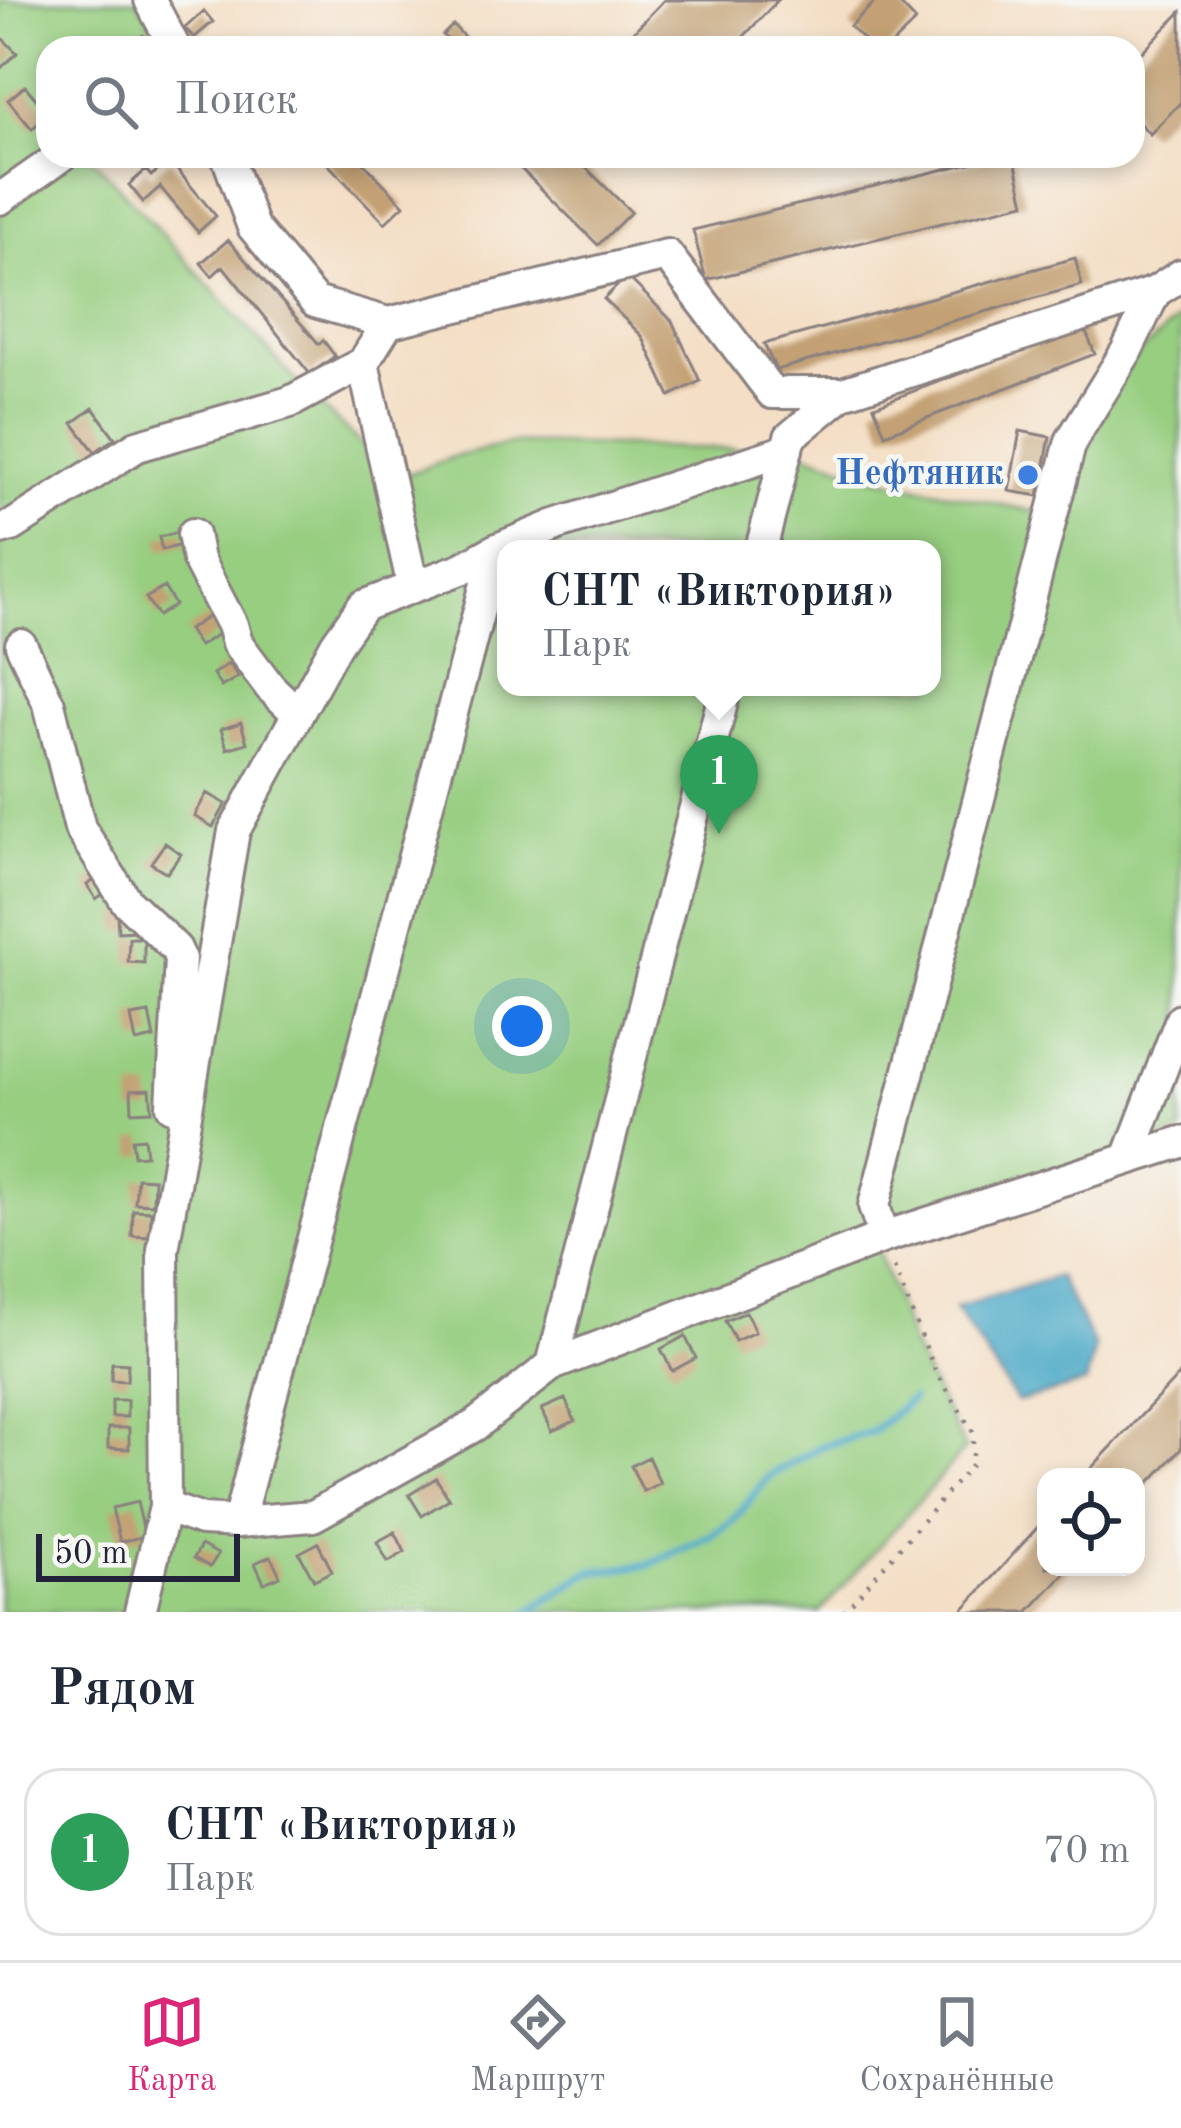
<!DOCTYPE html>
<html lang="ru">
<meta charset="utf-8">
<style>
body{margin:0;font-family:"Old Standard TT",serif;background:#f6f6f7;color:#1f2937}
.controls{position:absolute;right:36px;bottom:36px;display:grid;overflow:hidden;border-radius:24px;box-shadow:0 6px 18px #0003}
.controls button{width:108px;height:108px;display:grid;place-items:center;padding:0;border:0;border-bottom:3px solid #e0e1e3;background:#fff;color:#1f2937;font:60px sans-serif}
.scale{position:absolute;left:36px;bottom:30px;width:204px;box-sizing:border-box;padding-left:12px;border:6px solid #22223b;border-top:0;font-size:33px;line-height:42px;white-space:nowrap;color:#22223b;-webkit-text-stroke:9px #f6f6f2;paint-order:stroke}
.you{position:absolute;left:522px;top:1026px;width:42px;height:42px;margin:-30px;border:9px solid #fff;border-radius:50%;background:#1a73e8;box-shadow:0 0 0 18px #1a73e833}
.badge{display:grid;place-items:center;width:78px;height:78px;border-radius:50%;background:#db2777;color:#fff;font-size:39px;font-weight:700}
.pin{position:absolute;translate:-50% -99px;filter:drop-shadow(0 3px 6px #0008)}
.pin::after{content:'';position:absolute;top:63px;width:42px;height:36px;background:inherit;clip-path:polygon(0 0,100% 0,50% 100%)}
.popup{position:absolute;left:497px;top:540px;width:444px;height:156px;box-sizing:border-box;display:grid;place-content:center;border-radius:24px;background:#fff;filter:drop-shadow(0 3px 9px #0005);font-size:39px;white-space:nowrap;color:#747a83}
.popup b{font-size:45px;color:#1f2937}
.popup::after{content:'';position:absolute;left:50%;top:100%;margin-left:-24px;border:24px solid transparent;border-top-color:#fff}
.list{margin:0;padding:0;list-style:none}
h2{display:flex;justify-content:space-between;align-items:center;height:156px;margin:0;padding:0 48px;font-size:51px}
h2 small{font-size:39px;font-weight:400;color:#747a83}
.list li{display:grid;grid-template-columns:78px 1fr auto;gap:36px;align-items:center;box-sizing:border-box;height:168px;margin:0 24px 24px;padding:0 24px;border:3px solid #e0e1e3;border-radius:36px}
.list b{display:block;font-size:45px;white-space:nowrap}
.list p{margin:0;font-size:39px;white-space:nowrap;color:#747a83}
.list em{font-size:39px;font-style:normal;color:#747a83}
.icon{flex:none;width:66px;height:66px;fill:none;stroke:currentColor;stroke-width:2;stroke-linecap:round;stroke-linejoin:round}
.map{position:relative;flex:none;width:1181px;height:1612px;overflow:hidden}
.search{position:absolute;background:#fff;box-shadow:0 6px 18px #0003;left:36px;right:36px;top:36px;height:132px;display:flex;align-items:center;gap:30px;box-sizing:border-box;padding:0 42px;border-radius:36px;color:#747a83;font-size:45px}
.sheet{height:348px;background:#fff}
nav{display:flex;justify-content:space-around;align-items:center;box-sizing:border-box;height:168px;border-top:3px solid #e0e1e3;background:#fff;font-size:33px;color:#747a83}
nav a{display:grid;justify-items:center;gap:6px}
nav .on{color:#db2777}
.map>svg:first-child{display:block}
.green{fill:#97ce80;stroke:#5c785e;stroke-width:3;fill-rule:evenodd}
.water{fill:#46a7c6;stroke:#346480;stroke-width:3}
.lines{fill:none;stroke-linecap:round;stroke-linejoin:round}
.stream{stroke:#46a7c6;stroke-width:8}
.building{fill:#c3a175}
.minor-casing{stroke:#8b8080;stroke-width:36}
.path{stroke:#8b8080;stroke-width:4.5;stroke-dasharray:3 9;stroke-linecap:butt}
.minor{stroke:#fff;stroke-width:30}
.shop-dot{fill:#3f7fe0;stroke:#f6f6f2;stroke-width:4.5}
.labels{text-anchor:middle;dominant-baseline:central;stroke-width:9;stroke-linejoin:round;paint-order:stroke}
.shop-label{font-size:36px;font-weight:bold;fill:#366cbe;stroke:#f6f6f2;text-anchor:end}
</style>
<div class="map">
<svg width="1181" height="1612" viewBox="0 0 1181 1612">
<rect width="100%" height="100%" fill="#f6f6f2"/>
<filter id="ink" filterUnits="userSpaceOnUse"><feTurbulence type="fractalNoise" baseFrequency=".00833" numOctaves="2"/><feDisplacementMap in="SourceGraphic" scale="24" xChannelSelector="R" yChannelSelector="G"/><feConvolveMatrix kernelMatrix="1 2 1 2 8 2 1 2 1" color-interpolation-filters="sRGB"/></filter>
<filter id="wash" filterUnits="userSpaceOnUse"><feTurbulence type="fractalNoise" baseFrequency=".004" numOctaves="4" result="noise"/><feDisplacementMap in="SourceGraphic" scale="48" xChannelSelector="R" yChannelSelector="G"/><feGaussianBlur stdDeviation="2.7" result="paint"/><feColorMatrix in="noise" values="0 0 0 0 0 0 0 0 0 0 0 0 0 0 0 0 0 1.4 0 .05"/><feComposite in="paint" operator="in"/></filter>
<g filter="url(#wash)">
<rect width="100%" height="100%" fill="#f4dfc6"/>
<path class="green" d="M0,0H137L165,48H48V156H91L309,395L397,478L453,457L514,443L801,451L878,478L1059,517L1119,371L1181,316V1133L870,1229L912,1347L965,1449L820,1612H0ZM506,549H932V687H506Z"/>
<path class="water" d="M1058,1276L1095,1347L1086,1383L1017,1402L955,1308Z"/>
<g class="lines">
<path class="stream" d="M529,1612L589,1572L647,1565L712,1535L732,1522L769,1476L822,1446L872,1432L911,1399"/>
</g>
<g id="blocks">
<path class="building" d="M664,0H778L733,48H618Z
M877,0H896L916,21L888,48H872L850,26Z
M204,11L213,22L194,38L185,28Z
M1181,12V102L1150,134L1133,117V61Z
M453,25L471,44L467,48H455L443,35Z
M143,35L153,48H126Z
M0,36L17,53L0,69Z
M25,86L48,113L32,129L8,100Z
M320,156H357L404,205L385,223Z
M508,156H574L631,212L598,245Z
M999,156H1014L1025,203L706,280L693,230Z
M170,161L216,216L198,232L160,187L143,202L129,185L146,170L151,176Z
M228,240L319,344L323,340L335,356L310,374L223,266L212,276L201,263Z
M1075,258L1082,285L776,370L764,344Z
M627,276L672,321L700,381L670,396L642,336L604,299Z
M1084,327L1095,354L885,434L874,406Z
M93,408L115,438L95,452L73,423Z
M1020,431L1050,437L1039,496L1009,491Z
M183,531L186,544L162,550L159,537Z
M164,587L175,605L158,616L146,598Z
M209,616L221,632L199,646L188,630Z
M229,663L238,677L221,687L213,674Z
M241,723L247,743L227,749L221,729Z
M207,793L226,804L213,827L194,816Z
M165,843L181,854L167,873L151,863Z
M102,875L112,888L96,899L87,885Z
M136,913L137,931L118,932L117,914Z
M129,938H144V963L128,962Z
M149,1013L154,1038L136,1042L131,1016Z
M150,1089L152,1111L132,1112L131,1090Z
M144,1138L146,1155L134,1156L132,1139Z
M137,1178L154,1179L153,1204L135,1203Z
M133,1210L151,1211L150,1237L132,1236Z
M746,1312L755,1332L735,1341L725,1321Z
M685,1336L696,1358L672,1371L661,1349Z
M112,1363L128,1364L127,1381L111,1380Z
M1181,1373V1449L1136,1497V1477H1083Z
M565,1399L575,1421L552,1431L542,1409Z
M112,1400H127V1417H112Z
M108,1428H129V1449L108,1448Z
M648,1457L660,1483L643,1491L631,1466Z
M436,1478L449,1499L422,1516L409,1495Z
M137,1502L145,1536L120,1542L112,1508Z
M1046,1518V1567H1070L1028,1612H961Z
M395,1532L405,1552L388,1562L377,1542Z
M318,1543L332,1571L314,1580L299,1553Z
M201,1545L218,1554L210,1567L194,1558Z
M271,1556L280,1576L264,1583L255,1563Z"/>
</g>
</g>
<g filter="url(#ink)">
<use href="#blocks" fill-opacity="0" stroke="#8b8080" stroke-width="3"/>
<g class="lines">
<g class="minor-casing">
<path id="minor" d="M150,0L175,48
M227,156L253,227L315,302L388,323L667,255L772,393H843L1155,292L1181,275
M0,199L61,156
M0,529L12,526L137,446L290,402L363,363L388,323
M193,534L198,560L232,625L237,643L270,687L298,714
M761,549L790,437L843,393
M413,587L463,568L495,550
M21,645L49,704L80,828L126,901L176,949L180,959L172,1106
M726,687L552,1365L884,1237L1181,1142
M1128,1158L1181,1019
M884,1237L874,1206L1071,441L1126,352L1155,292
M552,1365L474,1426L313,1516L238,1522L495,550L556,525L787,450
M165,1507L202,1520L238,1522
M140,1612L165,1507L163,1250L234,831L336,644L363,606L413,587L363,363"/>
</g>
<path class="path" d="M844,1612L973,1463V1432L935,1370L893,1265"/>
<use href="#minor" class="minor"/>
</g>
</g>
<circle class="shop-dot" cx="1028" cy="475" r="12"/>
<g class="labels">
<g class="shop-label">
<text x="1004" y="475">Нефтяник</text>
</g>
</g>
</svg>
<div class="controls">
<button><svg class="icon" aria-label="locate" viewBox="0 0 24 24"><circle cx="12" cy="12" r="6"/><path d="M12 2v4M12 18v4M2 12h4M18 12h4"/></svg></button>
</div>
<div class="scale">50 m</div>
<div class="you"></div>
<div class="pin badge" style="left:719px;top:834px;background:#2e9e5b">1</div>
<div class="popup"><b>СНТ «Виктория»</b>Парк</div>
<div class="search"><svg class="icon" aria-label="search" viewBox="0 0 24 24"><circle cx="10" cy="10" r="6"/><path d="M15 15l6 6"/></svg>Поиск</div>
</div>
<section class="sheet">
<h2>Рядом<small></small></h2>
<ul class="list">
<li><span class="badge" style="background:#2e9e5b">1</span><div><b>СНТ «Виктория»</b><p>Парк</p></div><em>70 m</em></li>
</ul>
</section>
<nav>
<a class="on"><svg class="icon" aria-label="map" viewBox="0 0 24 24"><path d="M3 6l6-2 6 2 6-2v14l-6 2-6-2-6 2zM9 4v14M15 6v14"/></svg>Карта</a>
<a><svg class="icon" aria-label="directions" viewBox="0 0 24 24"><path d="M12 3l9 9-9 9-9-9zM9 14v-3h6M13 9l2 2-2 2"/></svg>Маршрут</a>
<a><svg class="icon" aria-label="saved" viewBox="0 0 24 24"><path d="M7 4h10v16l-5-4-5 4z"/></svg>Сохранённые</a>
</nav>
